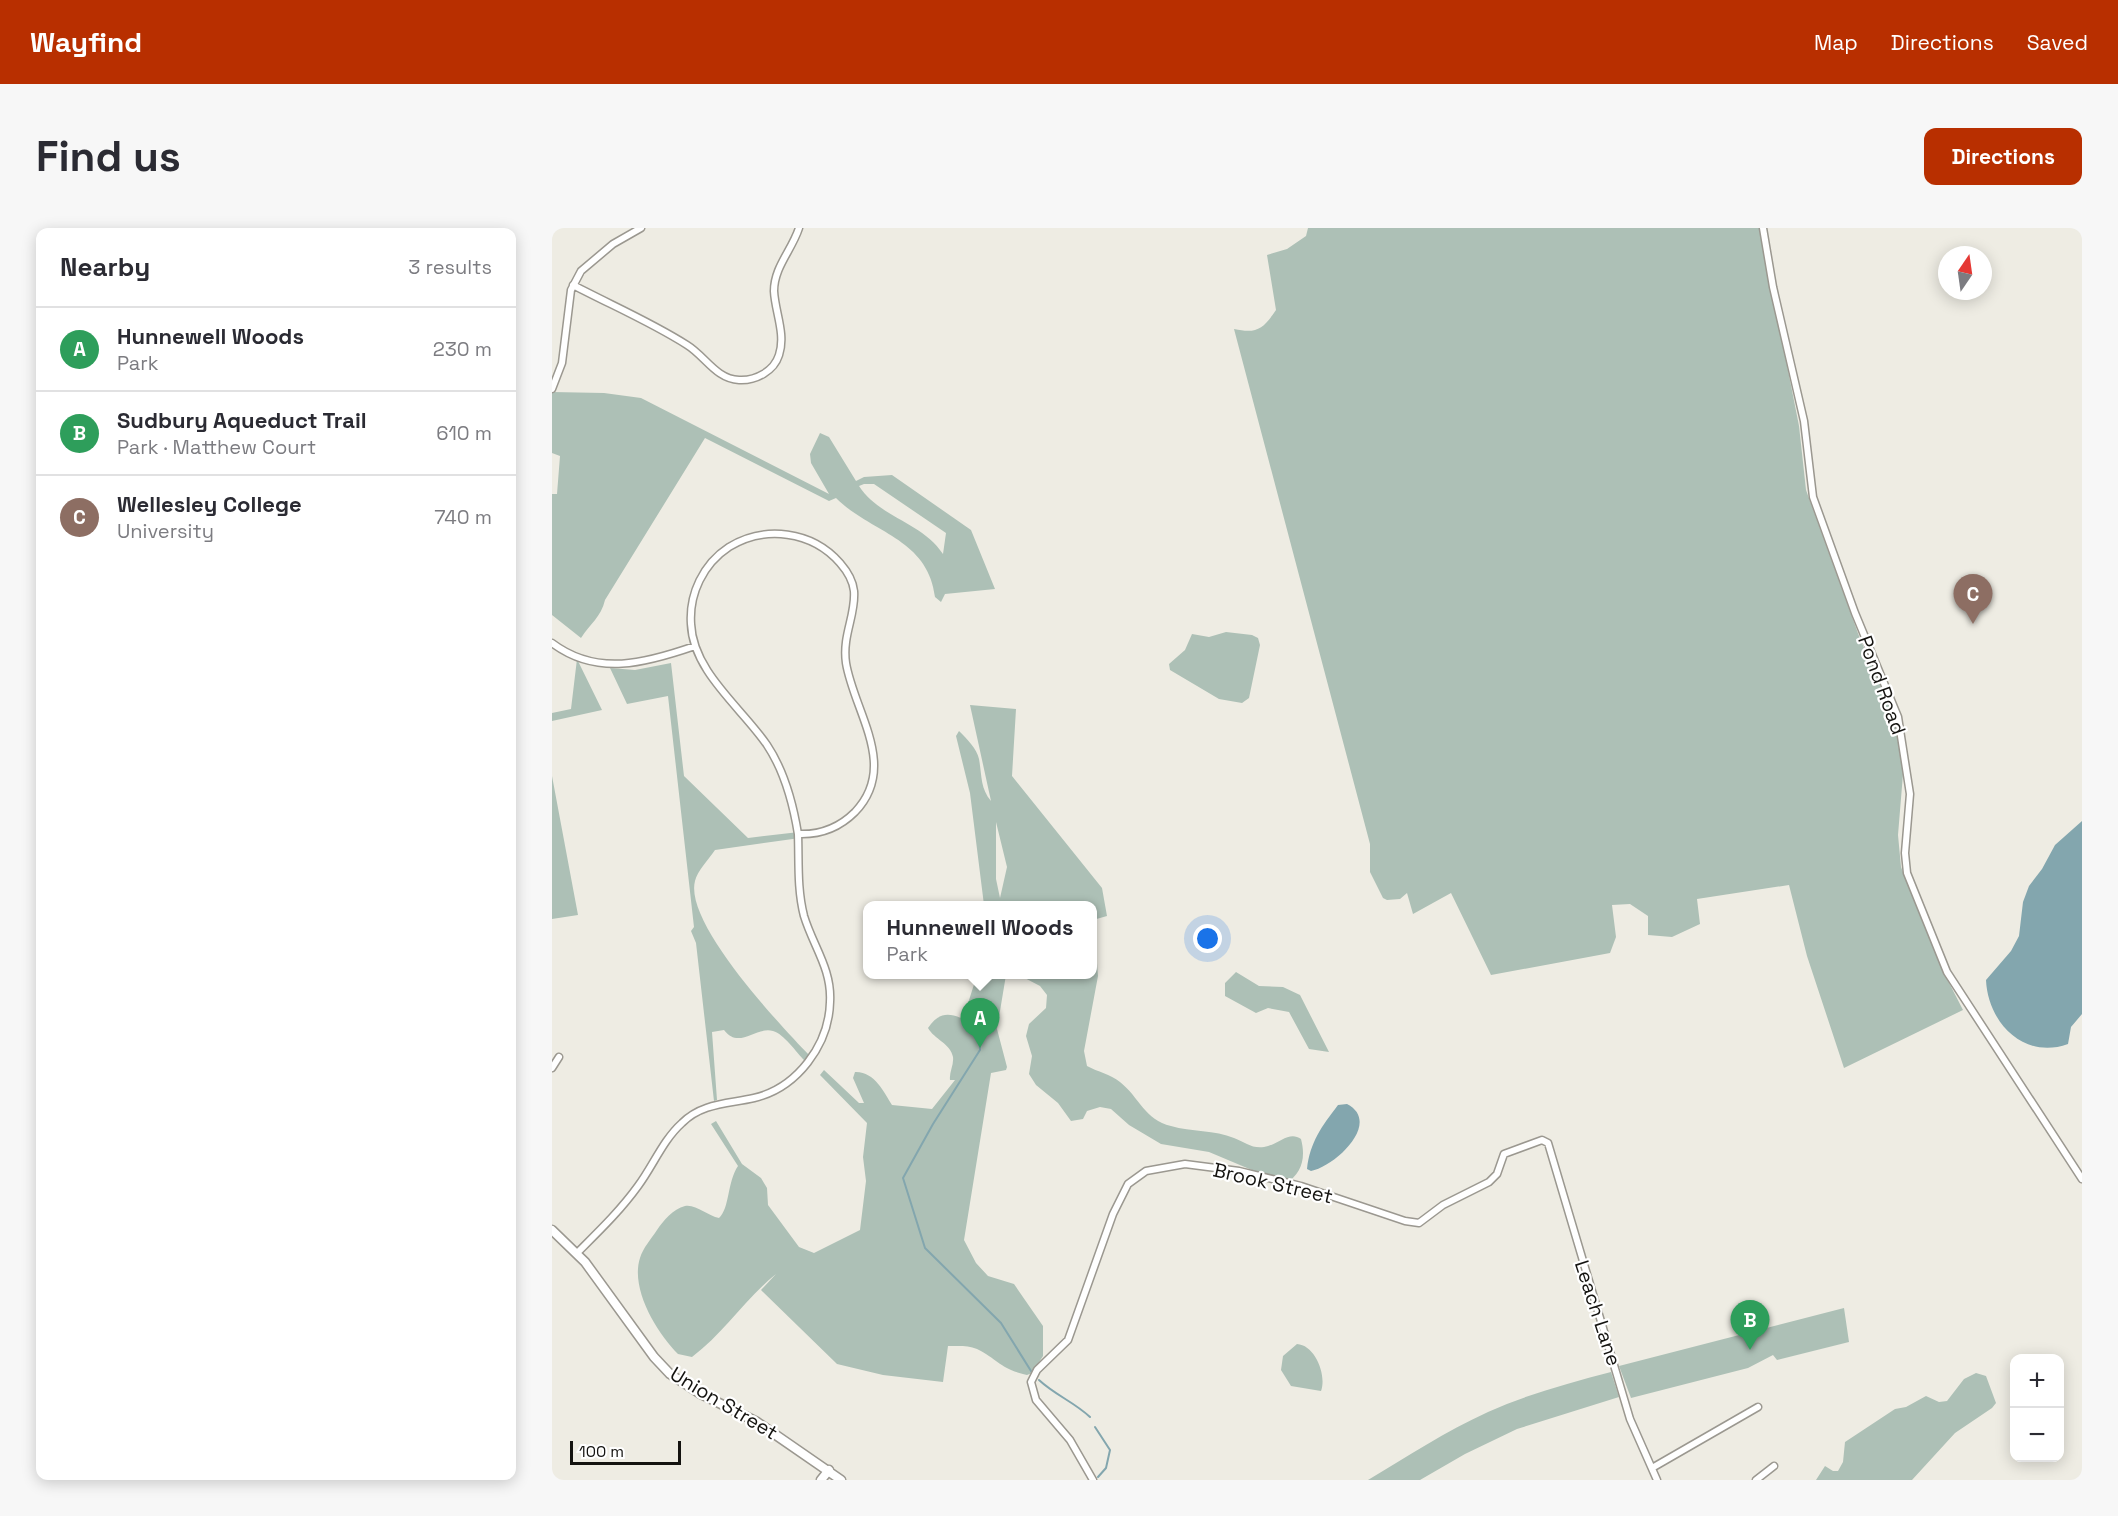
<!DOCTYPE html>
<meta charset="utf-8">
<style>
body{margin:0;font-family:"Space Grotesk",sans-serif;background:#f7f7f7;color:#2b2b33}
.controls{position:absolute;right:18px;bottom:18px;display:grid;overflow:hidden;border-radius:12px;box-shadow:0 3px 15px #0003}
.controls button{width:54px;height:54px;display:grid;place-items:center;padding:0;border:0;border-bottom:2px solid #e1e1e2;background:#fff;color:#2b2b33;font:30px sans-serif}
.compass{position:absolute;left:1386px;top:18px;width:54px;height:54px;border-radius:50%;background:#fff;box-shadow:0 3px 15px #0003;rotate:13deg}
.scale{position:absolute;left:18px;bottom:15px;width:111px;box-sizing:border-box;padding-left:6px;border:3px solid #141310;border-top:0;font-size:16px;line-height:21px;white-space:nowrap;color:#141310;-webkit-text-stroke:4px #fff;paint-order:stroke}
.you{position:absolute;left:656px;top:711px;width:21px;height:21px;margin:-15px;border:4px solid #fff;border-radius:50%;background:#1a73e8;box-shadow:0 0 0 9px #1a73e833}
.badge{display:grid;place-items:center;width:39px;height:39px;border-radius:50%;background:#b82f00;color:#fff;font-size:20px;font-weight:700}
.pin{position:absolute;translate:-50% -50px;filter:drop-shadow(0 2px 3px #0008)}
.pin::after{content:'';position:absolute;top:32px;width:21px;height:18px;background:inherit;clip-path:polygon(0 0,100% 0,50% 100%)}
.popup{position:absolute;left:311px;top:673px;width:234px;height:78px;box-sizing:border-box;display:grid;place-content:center;border-radius:12px;background:#fff;filter:drop-shadow(0 2px 4px #0005);font-size:20px;white-space:nowrap;color:#7c7c81}
.popup b{font-size:22px;color:#2b2b33}
.popup::after{content:'';position:absolute;left:50%;top:100%;margin-left:-12px;border:12px solid transparent;border-top-color:#fff}
.list{margin:0;padding:0;list-style:none}
h2{display:flex;justify-content:space-between;align-items:center;height:78px;margin:0;padding:0 24px;font-size:26px}
h2 small{font-size:20px;font-weight:400;color:#7c7c81}
.list li{display:grid;grid-template-columns:39px 1fr auto;gap:18px;align-items:center;box-sizing:border-box;height:84px;padding:0 24px;border-top:2px solid #e1e1e2}
.list b{display:block;font-size:22px;white-space:nowrap}
.list p{margin:0;font-size:20px;white-space:nowrap;color:#7c7c81}
.list em{font-size:20px;font-style:normal;color:#7c7c81}
.map{position:relative;flex:none;width:1530px;height:1252px;overflow:hidden;border-radius:12px}
header{display:flex;align-items:center;gap:36px;box-sizing:border-box;height:84px;padding:0 30px;background:#b82f00;color:#fff}
header strong{font-size:28px}
nav{display:flex;gap:33px;margin-inline-start:auto;font-size:21px}
.intro{display:flex;align-items:center;justify-content:space-between;box-sizing:border-box;height:144px;padding:0 36px}
h1{margin:0;font-size:42px}
.button{padding:15px 27px;border-radius:12px;background:#b82f00;color:#fff;font-size:21px;font-weight:700}
main{display:flex;gap:36px;padding:0 36px}
aside{flex:1;background:#fff;border-radius:12px;box-shadow:0 3px 15px #0003}
.map>svg:first-child{display:block}
.green{fill:#adc0b6;fill-rule:evenodd}
.water{fill:#83a6ae}
.lines{fill:none;stroke-linecap:round;stroke-linejoin:round}
.stream{stroke:#83a6ae;stroke-width:2}
.street-casing{stroke:#9b9890;stroke-width:9}
.secondary-casing{stroke:#9b9890;stroke-width:11}
.street{stroke:#fff;stroke-width:6}
.secondary{stroke:#fff;stroke-width:8}
.labels{text-anchor:middle;dominant-baseline:central;stroke-width:4.5;stroke-linejoin:round;paint-order:stroke}
.street-label{font-size:20px;fill:#141310;stroke:#fff}
</style>
<header>
<strong>Wayfind</strong>
<nav><a>Map</a><a>Directions</a><a>Saved</a></nav>
</header>
<div class="intro"><h1>Find us</h1><a class="button">Directions</a></div>
<main>
<aside>
<h2>Nearby<small>3 results</small></h2>
<ul class="list">
<li><span class="badge" style="background:#2e9e5b">A</span><div><b>Hunnewell Woods</b><p>Park</p></div><em>230 m</em></li>
<li><span class="badge" style="background:#2e9e5b">B</span><div><b>Sudbury Aqueduct Trail</b><p>Park · Matthew Court</p></div><em>610 m</em></li>
<li><span class="badge" style="background:#8d6e63">C</span><div><b>Wellesley College</b><p>University</p></div><em>740 m</em></li>
</ul>
</aside>
<div class="map">
<svg width="1530" height="1252" viewBox="0 0 1530 1252">
<rect width="100%" height="100%" fill="#eeece3"/>
<path class="green" d="M756,0H1208L1247,198L1254,262L1307,408L1342,489L1351,546L1346,607L1349,639L1391,743L1411,782L1292,840L1255,728L1237,657L1145,671L1148,696L1120,709L1096,707V688L1078,676L1060,677L1064,709L1058,725L939,747L899,665L861,686L855,665L848,671L835,672L831,670L818,644V616L682,101C705,106 711,101 724,82L715,27L735,21L754,8Z
M0,164L52,165L89,170L277,266L259,235L258,226L268,205L277,209L304,253L312,249L340,247L419,302L443,361L393,366L389,374L383,369C376,310 319,305 284,270L277,273L153,210L53,372C49,389 38,396 29,410L0,387V266H5L8,228L0,225ZM312,256H322L394,305L391,326C370,294 328,290 307,258Z
M674,404L700,407L706,410L708,417L697,470L690,475L667,471L618,442L617,436L633,422L640,406L657,409Z
M25,431L50,482L0,493V485L19,481Z
M119,435L132,548L196,610L247,604L248,610L163,622C157,631 145,643 143,653C132,695 228,797 257,827L253,833C244,824 232,806 221,803C204,798 187,822 172,802L160,804L165,872L162,873L144,715L139,703L142,699L116,468L75,476L58,440L83,442Z
M418,477L464,481L460,548L550,660L555,688L541,692L540,678L432,677L418,565L404,508L407,503C415,511 425,521 427,531C430,547 428,560 439,573ZM444,594L455,639L448,670L444,651Z
M0,548L26,687L0,691Z
M541,731L545,735L546,748L532,823L535,838C546,844 558,846 568,854C587,869 593,892 619,898C639,904 663,902 682,910C693,914 700,921 712,919C726,917 737,902 749,911C754,930 750,946 733,956L657,924L609,916L577,897L559,881L548,879L535,883L531,891L519,893L506,875L484,857L477,846L480,828L474,808L477,796L494,780L495,767L488,758L467,747L540,746Z
M684,744L707,758L731,759L748,767L777,824L757,821L737,784L716,780L704,785L673,768V755Z
M425,747H454L445,801L455,839L454,842L439,845L412,1012L424,1035L436,1048L462,1056L491,1098V1128L480,1145L475,1147C448,1141 447,1132 425,1121C416,1117 406,1118 396,1118L391,1154L331,1147L285,1136L209,1062L224,1046C193,1071 172,1105 140,1129L126,1126C105,1105 78,1061 88,1030C91,1020 99,1011 105,1002C111,993 121,981 133,978C144,976 156,988 167,990C178,980 175,954 186,938L159,896L164,893L190,936L209,950L215,960L216,977L247,1019L262,1025L308,1002L314,953L311,929L315,895L268,847L272,842L307,875H312L301,850L303,844C322,843 332,864 340,877L380,881L403,852H398C397,844 402,837 401,829C399,816 382,811 376,800C386,785 396,784 411,791Z
M1292,1080L1297,1114L1225,1132L1221,1127L1196,1140L1079,1170L1067,1138Z
M745,1116C763,1117 775,1147 769,1163L739,1158L729,1142L731,1128Z
M1059,1144L1067,1169L965,1201L913,1226L868,1252H816C856,1228 894,1203 936,1184C976,1166 1017,1155 1059,1144Z
M1424,1145L1434,1148L1444,1175L1440,1180L1403,1205L1360,1252H1264L1273,1238L1281,1243H1286L1291,1234L1293,1214L1343,1181L1354,1179L1374,1168L1387,1174L1395,1173L1412,1151Z"/>
<path class="water" d="M1530,593V786L1519,799L1516,816C1472,832 1436,795 1434,752L1459,723L1467,708L1471,674L1477,658L1490,641L1503,617Z
M795,876C830,894 784,938 759,943L755,941C758,914 770,898 786,877Z"/>
<g class="lines">
<path class="stream" d="M427,804L428,822L381,896L351,950L373,1020L449,1095L479,1143
M487,1152C503,1167 522,1174 538,1189
M543,1199L558,1222L554,1240L546,1249"/>
<g class="street-casing">
<path id="street" d="M1211,0L1221,59L1252,193L1261,269L1303,385L1346,489L1358,566L1353,625L1355,645L1395,744L1530,951
M21,57C59,77 99,94 135,117C153,128 164,151 187,152C204,153 222,143 227,127C234,106 223,84 222,63C222,39 240,22 247,0
M0,161L10,135L19,62L29,43L61,16L89,0
M0,415C45,449 94,435 143,418
M0,840L7,829
M25,1025C46,1004 68,983 86,958C101,938 111,912 130,895C150,875 176,876 202,870C245,860 277,817 278,774C280,741 261,718 252,688C245,661 247,633 246,606C269,607 287,600 303,584C347,538 302,484 294,435C290,407 304,387 302,363C301,353 295,343 288,335C260,303 213,297 177,319C151,336 137,366 139,396C141,444 190,480 215,517C233,544 241,575 246,606
M1100,1240L1206,1179
M541,1252L518,1212L484,1172L479,1154L485,1142L516,1112L561,986L576,956L594,943L633,936L687,943L749,958L853,993L867,995L891,977L937,954L945,946L952,926L990,912L996,915L1078,1191L1105,1252
M1204,1252L1222,1238"/>
</g>
<g class="secondary-casing">
<path id="secondary" d="M0,1002L33,1034L102,1129L118,1146L147,1165L205,1194L289,1252
M269,1252L277,1242"/>
</g>
<use href="#street" class="street"/>
<use href="#secondary" class="secondary"/>
</g>
<g class="labels">
<g class="street-label">
<text transform="translate(1330 457) rotate(70)">Pond Road</text>
<text transform="translate(721 955) rotate(13)">Brook Street</text>
<text transform="translate(1046 1085) rotate(72)">Leach Lane</text>
<text transform="translate(172 1175) rotate(31)">Union Street</text>
</g>
</g>
</svg>
<div class="controls">
<button>+</button>
<button>−</button>
</div>
<svg class="compass" viewBox="-18 -18 36 36"><path d="M0-13l5 13h-10z" fill="#e53935"/><path d="M0 13l5-13h-10z" fill="#7c7c81"/></svg>
<div class="scale">100 m</div>
<div class="you"></div>
<div class="pin badge" style="left:428px;top:820px;background:#2e9e5b">A</div>
<div class="popup"><b>Hunnewell Woods</b>Park</div>
<div class="pin badge" style="left:1198px;top:1122px;background:#2e9e5b">B</div>
<div class="pin badge" style="left:1421px;top:396px;background:#8d6e63">C</div>
</div>
</main>
